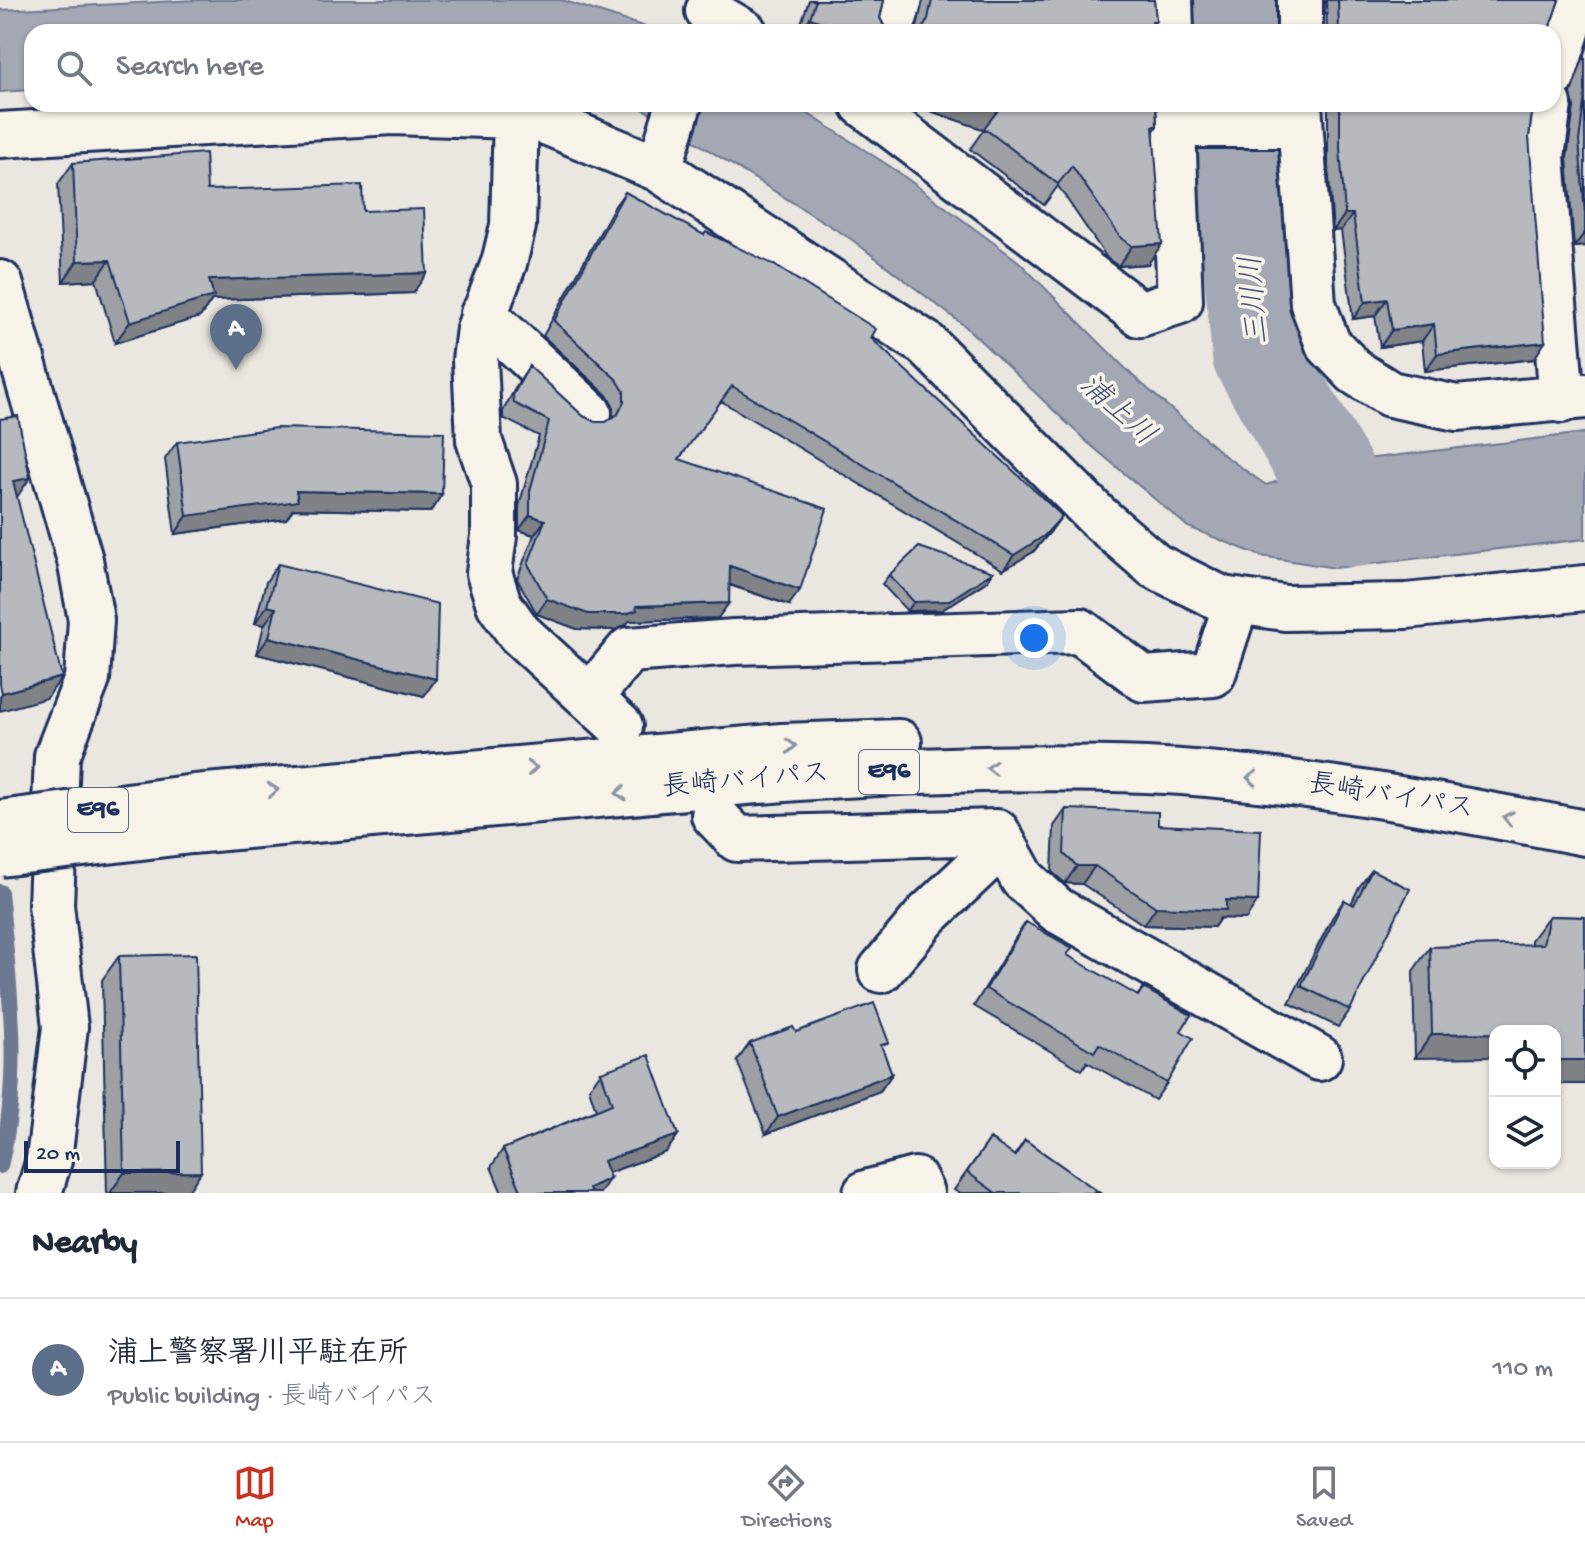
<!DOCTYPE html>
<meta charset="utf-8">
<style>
body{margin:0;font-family:"Gochi Hand","Klee One",sans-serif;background:#f6f6f7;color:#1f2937}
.controls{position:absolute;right:24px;bottom:24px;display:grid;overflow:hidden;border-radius:16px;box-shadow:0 2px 6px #0004}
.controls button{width:72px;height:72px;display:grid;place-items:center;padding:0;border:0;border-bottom:2px solid #e0e1e3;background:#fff;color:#1f2937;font:40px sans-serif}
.scale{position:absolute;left:24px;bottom:20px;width:156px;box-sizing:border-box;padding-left:8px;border:4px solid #1b2f5e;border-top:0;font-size:22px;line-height:28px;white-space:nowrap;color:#1b2f5e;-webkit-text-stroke:6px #f7f3e8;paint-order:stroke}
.you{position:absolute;left:1034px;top:638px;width:28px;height:28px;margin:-20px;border:6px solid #fff;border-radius:50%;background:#1a73e8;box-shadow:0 0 0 12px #1a73e833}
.badge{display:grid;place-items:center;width:52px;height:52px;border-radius:50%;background:#c8321e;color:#fff;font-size:26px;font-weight:700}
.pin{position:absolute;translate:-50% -66px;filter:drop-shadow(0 2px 4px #0008)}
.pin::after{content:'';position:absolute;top:42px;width:28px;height:24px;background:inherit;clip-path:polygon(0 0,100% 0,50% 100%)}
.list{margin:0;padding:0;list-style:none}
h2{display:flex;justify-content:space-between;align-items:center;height:104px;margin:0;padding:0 32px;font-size:34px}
h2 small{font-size:26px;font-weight:400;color:#747a83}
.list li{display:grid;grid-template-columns:52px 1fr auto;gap:24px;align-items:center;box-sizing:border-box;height:144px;padding:0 32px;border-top:2px solid #e0e1e3}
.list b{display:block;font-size:30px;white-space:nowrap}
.list p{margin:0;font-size:26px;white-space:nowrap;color:#747a83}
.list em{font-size:26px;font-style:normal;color:#747a83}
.icon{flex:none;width:44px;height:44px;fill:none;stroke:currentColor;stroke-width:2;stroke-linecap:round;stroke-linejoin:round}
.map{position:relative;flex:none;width:1585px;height:1193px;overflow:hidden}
.search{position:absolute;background:#fff;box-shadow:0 2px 6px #0004;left:24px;right:24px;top:24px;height:88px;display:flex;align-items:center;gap:20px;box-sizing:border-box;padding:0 28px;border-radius:24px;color:#747a83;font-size:30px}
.sheet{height:248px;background:#fff}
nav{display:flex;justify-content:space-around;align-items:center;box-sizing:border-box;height:112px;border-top:2px solid #e0e1e3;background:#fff;font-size:22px;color:#747a83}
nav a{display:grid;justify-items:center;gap:4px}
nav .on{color:#c8321e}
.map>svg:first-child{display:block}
.water{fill:#a3a8b4;stroke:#6d7892;stroke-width:2}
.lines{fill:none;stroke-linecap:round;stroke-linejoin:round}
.stream{stroke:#6d7892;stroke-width:16}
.river{stroke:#a3a8b4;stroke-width:94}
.minor-casing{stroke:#1b2f5e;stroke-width:50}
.highway-casing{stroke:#1b2f5e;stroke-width:50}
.minor{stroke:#f7f3e8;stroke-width:44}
.highway{stroke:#f7f3e8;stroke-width:44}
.highway-bridge-casing{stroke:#1b2f5e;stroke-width:50;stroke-linecap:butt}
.highway-bridge{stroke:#f7f3e8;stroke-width:44}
.wall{fill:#9da0a4;stroke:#1b2f5e;stroke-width:2}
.shaded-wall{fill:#7f8286;stroke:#1b2f5e;stroke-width:2}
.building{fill:#b6babf;stroke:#1b2f5e;stroke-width:2}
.oneway{stroke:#8991a3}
.labels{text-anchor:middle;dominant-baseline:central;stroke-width:7;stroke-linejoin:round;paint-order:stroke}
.shield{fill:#f7f3e8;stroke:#5d6a87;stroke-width:2}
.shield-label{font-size:26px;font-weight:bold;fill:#1b2f5e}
.street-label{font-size:28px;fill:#1b2f5e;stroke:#f7f3e8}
.water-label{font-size:30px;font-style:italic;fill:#445378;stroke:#f7f3e8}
</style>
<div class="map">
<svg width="1585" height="1193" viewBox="0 0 1585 1193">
<rect width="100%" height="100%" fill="#eae7e0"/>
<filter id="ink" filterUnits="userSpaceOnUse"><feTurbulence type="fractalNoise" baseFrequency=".0125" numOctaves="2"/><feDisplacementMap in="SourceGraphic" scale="16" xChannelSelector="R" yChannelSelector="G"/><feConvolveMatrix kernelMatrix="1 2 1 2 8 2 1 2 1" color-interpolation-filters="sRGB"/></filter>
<g filter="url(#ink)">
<path class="water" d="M197,0H562L661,32H32V90L0,92V10Z
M635,104H793L894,169L1018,261L1133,376L1225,456L1266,485L1340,462L1585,433V539L1335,568L1261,556L1188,527L1087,442L966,327L851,239Z"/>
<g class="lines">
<path class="stream" d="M0,892C9,988 23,1070 0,1166"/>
<path class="river" d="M1238,0L1239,32
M1242,104L1246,220L1259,355L1354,520"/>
<g class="minor-casing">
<path id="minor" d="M1170,0L1171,32
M708,11L744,32
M890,32L900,0
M1300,32V0
M1553,76L1577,0
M863,104L1140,314L1180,301L1172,104
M1299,104L1313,304L1328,344L1355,372L1390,394L1457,408L1585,396
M1549,104L1542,157L1562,400
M516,116L513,226L504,263L479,329L475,360L479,440L494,484V536L489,573L499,604L519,633L620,726
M1172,125H1298
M0,135L392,112L516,116L546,122L659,169L926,344L1097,516L1155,566L1222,599L1285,608L1406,606L1585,588
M659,169L679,104
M0,283L80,560L91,620L87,679L57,756L51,905L65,1027L49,1160L39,1193
M483,314L589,413
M590,697L629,650L734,642L1080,631L1144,679L1213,674L1237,601
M714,815L737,839L997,832L1023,879L1057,910L1319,1058
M881,970L927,915L1003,843
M866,1193L915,1180L921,1193"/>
</g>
<g class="highway-casing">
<path id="highway" d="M195,797L782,746L899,742
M191,831C334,818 476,806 619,793C795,777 970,763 1146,770C1295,777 1440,805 1585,833"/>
</g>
<use href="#minor" class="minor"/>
<use href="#highway" class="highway"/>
<g class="highway-bridge-casing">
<path id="highway-bridge" d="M0,823L195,797
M0,854L191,831"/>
</g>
<use href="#highway-bridge" class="highway-bridge"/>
</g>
<path class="wall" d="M809,0H884L880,18L885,28L891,32H798Z
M923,0H1154L1156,21L1152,26L1153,32H916Z
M1326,0H1559L1548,32H1327Z
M1585,53V246L1574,247L1567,158L1574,107L1571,93Z
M910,104H1156L1157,126L1154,131L1148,264L1118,266L1107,258L1058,186L1044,205L970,149L984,129Z
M1328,104H1533L1529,137L1534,359L1425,371L1422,341L1380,347L1375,316L1353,319L1341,230L1333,231L1328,165Z
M73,163L207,190L363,211L413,293L212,300L200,317L115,343L96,280L63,282L58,184Z
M625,192L871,338L1051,531L1033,552L1003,570L721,401L679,459L789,605L729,585L718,618L629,621L626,625L615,630L577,629L537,614L517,579L534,535L519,530V506L539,436L503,418V411L519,381L529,366L583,416L595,422H606L613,417V406L607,395L543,336L614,207Z
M177,442L442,494L430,512L293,509L286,519L175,534L165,459Z
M278,564L424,696L257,654L264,625L255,623L266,582Z
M889,575L987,581L942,610L907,611L882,584Z
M1066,809L1158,825L1246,919L1220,918L1214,927L1144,925L1082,884L1065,883L1052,872L1054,826Z
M1372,870L1350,1010L1338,1027L1289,1003L1332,918L1344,900L1351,904L1359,887Z
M1549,916L1585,917V1084H1555V1031L1415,1058L1413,971L1430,947L1531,945V940Z
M1026,922L1067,955L1137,996L1143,988L1181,1031L1167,1083L1155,1100L1087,1062L1082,1070L974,1006L1014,940Z
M119,956L187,1193H107L102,980Z
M796,1032L883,1051L892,1074L880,1091L766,1134L737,1061L750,1043Z
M601,1072L678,1135L666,1152L608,1173L600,1193H502L491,1167L503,1149L596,1110L589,1089Z
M990,1139L1014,1156L1025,1140L1100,1193H959L954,1190Z"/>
<path class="shaded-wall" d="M810,18L851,32H800Z
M910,104H983L999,109L985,130Z
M1345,214H1353L1341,230L1333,231Z
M1585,232V246L1574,247Z
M1162,244L1148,264L1118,266L1132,246Z
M110,260L96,280L63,282L77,261Z
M427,273L413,293L212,300L200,317L115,343L130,322L209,280Z
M1387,299L1375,316L1353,319L1365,302Z
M1434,324L1422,341L1380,347L1392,330Z
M1545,342L1534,359L1425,371L1437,354Z
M30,478L15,500L13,481Z
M296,491L442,494L430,512L293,509L286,519L175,534L187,516Z
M530,515L545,520L534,535L519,530Z
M1062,516L1051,531L1033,552L1003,570L1014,555Z
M730,566L800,590L789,605L719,581Z
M993,572L987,581L942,610L907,611L914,602Z
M547,599L636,606L729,603L718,618L629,621L626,625L615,630L577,629L537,614Z
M267,606L276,608L264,625L255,623Z
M269,637L436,679L424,696L257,654Z
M62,677L47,698L0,711V697L2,693Z
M1077,866H1095L1082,884L1065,883Z
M1226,900L1258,901L1246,919L1220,918L1214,927L1144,925L1156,907Z
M1495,1033V1057L1415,1058L1432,1034Z
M1555,1060H1585V1084H1555Z
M892,1074L880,1091L766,1134L778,1117Z
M678,1135L666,1152L591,1179L603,1161Z
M201,1172L187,1193H110L124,1173Z
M610,1178L600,1193H585L589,1188Z"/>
<path class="building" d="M816,0H884L880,18L885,28L891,32H851L810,18Z
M932,0H1154L1156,21H1152L1153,32H917L922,30L928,19Z
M1338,0H1559L1548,32H1339Z
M1585,95V215L1579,141Z
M983,104H1156L1157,126H1153L1162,244L1132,246L1121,238L1072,166L1058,184L984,128L999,109Z
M1340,104H1533L1529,137L1545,342L1437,354L1434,324L1392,330L1387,299L1365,302L1353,214H1345L1340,148Z
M205,153L207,190L362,185L363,211L424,209L427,273L209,280L214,296L130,322L110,260L77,261L73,163Z
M625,192L704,235L706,232L774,265L876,329L871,338L1062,516L1044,536L1014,555L732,386L679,459L827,509L800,590L730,566L729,603L636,606L637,610L626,614H588L547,599L528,564L545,520L530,515V491L549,421L514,403L513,395L529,366L583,416L595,422H606L618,414L624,402V391L617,380L554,321Z
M18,416L30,478L13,481L62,677L2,693L0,684V419Z
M276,428L444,432L442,494L296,491L298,501L187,516L177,442Z
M919,547L993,572L948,601L914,602L889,575Z
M278,564L438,604L436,679L269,637L276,608L267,606Z
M1066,809L1158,812V825L1261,830L1258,901L1226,900V910L1156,907L1095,866H1077L1064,854Z
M1372,870L1410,889L1350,1010L1301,986L1344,900L1354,905Z
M1549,916L1585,917V1060H1555V1031H1495V1033L1432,1034L1430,947L1543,944Z
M1026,922L1072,948L1067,955L1138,996L1143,988L1191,1015L1181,1031L1193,1038L1167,1083L1099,1044L1094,1052L986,989Z
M196,954L201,1172L124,1173L119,956Z
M874,1003L889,1043L881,1045L892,1074L778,1117L750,1043L793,1027L796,1032Z
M649,1055L678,1135L603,1161L610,1178L589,1188L591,1193H522L503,1149L612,1104L601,1072Z
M990,1139L1015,1156L1025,1140L1100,1193H996L967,1172Z"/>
<defs><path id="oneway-chevron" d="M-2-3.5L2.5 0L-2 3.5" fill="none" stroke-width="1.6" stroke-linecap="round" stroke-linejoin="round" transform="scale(2)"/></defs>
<g class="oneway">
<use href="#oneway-chevron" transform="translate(791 746) rotate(-3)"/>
<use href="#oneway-chevron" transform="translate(532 768) rotate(-5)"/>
<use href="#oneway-chevron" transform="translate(992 768) rotate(-179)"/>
<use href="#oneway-chevron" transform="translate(1252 778) rotate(-176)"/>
<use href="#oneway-chevron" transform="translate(273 790) rotate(-5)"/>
<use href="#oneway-chevron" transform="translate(621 793) rotate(175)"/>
<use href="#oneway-chevron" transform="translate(1508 818) rotate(-169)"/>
</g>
</g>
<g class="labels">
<g class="shield">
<rect x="859" y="750" width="60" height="44" rx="6"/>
<rect x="68" y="788" width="60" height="44" rx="6"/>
</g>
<g class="shield-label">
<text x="889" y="772">E96</text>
<text x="98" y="810">E96</text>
</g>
<g class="street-label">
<text transform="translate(746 782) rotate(-5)">長崎バイパス</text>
<text transform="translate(1391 798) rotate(9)">長崎バイパス</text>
</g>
<g class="water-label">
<text transform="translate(1257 300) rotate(-95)">三川川</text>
<text transform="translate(1116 412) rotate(42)">浦上川</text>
</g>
</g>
</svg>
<div class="controls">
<button><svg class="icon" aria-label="locate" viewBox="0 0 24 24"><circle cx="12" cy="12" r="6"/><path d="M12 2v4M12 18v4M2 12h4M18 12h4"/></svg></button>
<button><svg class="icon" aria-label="layers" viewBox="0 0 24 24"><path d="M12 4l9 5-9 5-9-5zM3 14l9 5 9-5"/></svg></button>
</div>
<div class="scale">20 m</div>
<div class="you"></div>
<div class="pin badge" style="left:236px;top:370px;background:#5c6f8a">A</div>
<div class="search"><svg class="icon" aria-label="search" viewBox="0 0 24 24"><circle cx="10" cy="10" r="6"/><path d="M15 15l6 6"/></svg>Search here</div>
</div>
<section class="sheet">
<h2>Nearby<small></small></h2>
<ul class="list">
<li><span class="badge" style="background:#5c6f8a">A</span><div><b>浦上警察署川平駐在所</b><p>Public building · 長崎バイパス</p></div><em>110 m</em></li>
</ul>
</section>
<nav>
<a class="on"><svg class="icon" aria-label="map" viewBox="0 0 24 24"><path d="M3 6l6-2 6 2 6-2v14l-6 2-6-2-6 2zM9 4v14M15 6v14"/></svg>Map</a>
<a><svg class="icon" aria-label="directions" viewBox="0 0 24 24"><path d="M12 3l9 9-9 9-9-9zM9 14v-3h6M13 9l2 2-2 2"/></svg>Directions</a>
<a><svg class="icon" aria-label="saved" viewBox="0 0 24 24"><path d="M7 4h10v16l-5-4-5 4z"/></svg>Saved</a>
</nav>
